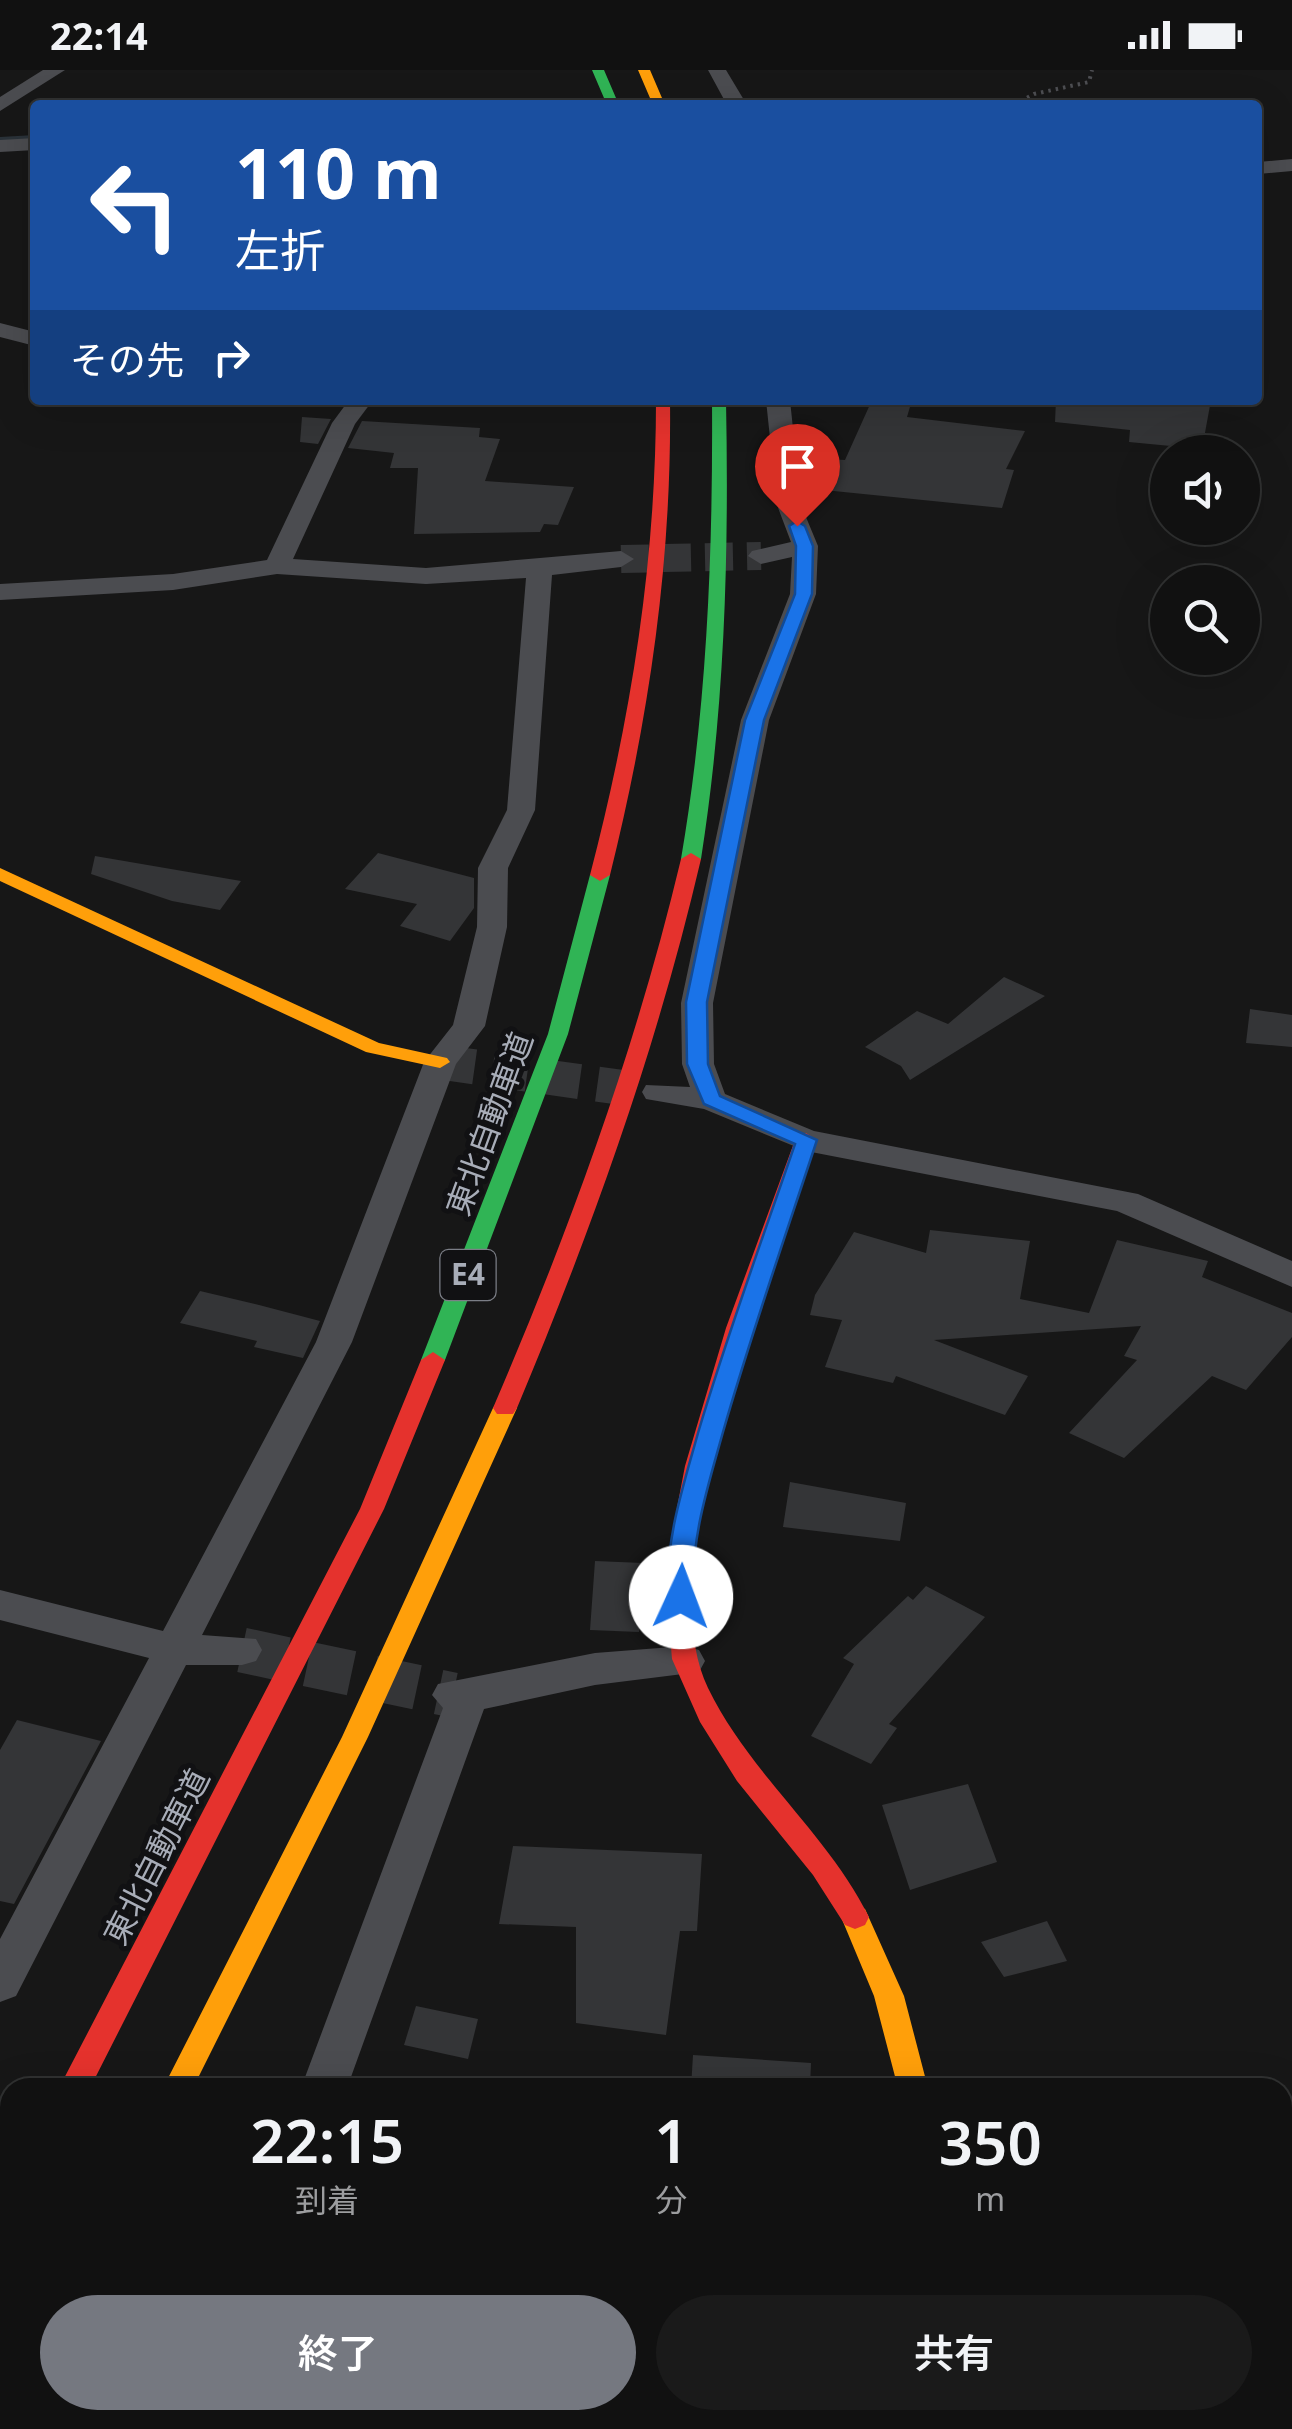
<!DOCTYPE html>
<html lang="ja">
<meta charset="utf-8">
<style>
body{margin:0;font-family:"Noto Sans","Noto Sans JP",sans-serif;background:#1a1a1a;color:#f1f3f6;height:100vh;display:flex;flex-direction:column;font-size:38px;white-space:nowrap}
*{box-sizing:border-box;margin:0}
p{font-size:32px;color:#9c9d9f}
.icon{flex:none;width:55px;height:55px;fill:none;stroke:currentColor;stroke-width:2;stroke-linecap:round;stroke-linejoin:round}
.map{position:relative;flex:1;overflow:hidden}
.drawer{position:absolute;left:0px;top:2008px;width:1292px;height:352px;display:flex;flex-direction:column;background:#111;border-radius:30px 30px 0 0;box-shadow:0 10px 40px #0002,0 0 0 2px #303131}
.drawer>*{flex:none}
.guide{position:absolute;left:30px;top:30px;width:1232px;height:305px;border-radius:10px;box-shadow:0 10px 40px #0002,0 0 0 2px #303131;background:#1a4fa0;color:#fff;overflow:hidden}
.tools{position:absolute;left:1150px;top:365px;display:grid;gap:20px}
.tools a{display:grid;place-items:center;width:110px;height:110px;border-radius:50%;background:#111;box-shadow:0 10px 40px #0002,0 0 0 2px #303131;font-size:50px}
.pin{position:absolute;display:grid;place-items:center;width:85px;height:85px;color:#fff;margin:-102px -42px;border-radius:50% 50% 50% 0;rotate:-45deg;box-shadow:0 0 10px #0007}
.pin .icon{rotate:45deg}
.me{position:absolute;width:110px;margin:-55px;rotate:2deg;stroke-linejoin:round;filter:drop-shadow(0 0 8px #0008)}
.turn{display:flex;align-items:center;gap:35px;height:210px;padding:0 40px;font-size:45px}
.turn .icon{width:130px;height:130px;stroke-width:2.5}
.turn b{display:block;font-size:70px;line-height:85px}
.then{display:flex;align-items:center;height:95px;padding:0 40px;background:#0003;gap:20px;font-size:38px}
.eta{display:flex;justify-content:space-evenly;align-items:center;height:170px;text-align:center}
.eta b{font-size:60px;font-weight:600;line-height:70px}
.primary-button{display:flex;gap:20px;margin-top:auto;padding:20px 40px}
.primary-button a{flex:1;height:115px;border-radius:60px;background:#757880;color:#fff;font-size:40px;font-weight:600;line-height:115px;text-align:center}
.primary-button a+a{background:#1a1a1a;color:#f1f3f6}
.status{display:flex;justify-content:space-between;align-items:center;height:70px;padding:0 50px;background:#111;direction:ltr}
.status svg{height:28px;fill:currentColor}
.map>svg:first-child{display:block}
</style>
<div class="status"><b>22:14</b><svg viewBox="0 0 49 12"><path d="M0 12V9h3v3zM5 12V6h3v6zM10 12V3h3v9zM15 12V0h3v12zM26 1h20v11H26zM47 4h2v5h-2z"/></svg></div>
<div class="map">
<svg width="1292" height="2359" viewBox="0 0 1292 2359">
<rect width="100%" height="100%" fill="#171717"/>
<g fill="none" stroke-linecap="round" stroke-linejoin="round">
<path stroke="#2a3239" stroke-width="6" d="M0 70 35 68"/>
</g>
<path fill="#343537" d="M872 330H912L907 347 1025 361 1006 399 1014 400 1002 438 804 418 812 388 845 390Z
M1056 330H1211L1202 379 1129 372 1130 360 1055 352Z
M302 347 331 349 318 374 300 372Z
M362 351 480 358 479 367 500 369 485 411 574 417 558 455 544 454 540 462 414 464 418 398H390L394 383 348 378Z
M378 783 474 808V838L450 871 400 856 417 834 345 819Z
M95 786 241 811 220 840 172 831 91 804Z
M1004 907 1045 926 910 1010 901 996 865 977 917 941 948 954Z
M1250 939 1292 945V977L1246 973Z
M930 1160 1030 1171 1020 1229 1089 1243 1117 1170 1208 1191 1202 1207 1292 1243V1267L1246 1320 1212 1306 1124 1388 1069 1363 1137 1290 1124 1286 1141 1256 934 1270 1028 1306 1005 1345 896 1306 893 1313 825 1297 842 1250 810 1245 815 1225 854 1162 926 1183Z
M200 1221 259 1235 320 1251 303 1288 254 1277 257 1271 180 1253Z
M790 1412 906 1433 900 1471 783 1457Z
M595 1491 643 1493 639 1562 590 1560Z
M926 1516 985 1547 889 1654 897 1658 871 1694 811 1666 854 1594 843 1588 908 1526 913 1530Z
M17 1650 101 1671 14 1834 0 1831V1680Z
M968 1714 997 1792 910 1820 882 1735Z
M513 1776 702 1784 697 1861H680L666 1965 576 1953V1857L499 1854Z
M1047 1851 1067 1891 1004 1907 981 1872Z
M416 1936 478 1949 468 1989 404 1975Z
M693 1985 811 1993 810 2018H691Z"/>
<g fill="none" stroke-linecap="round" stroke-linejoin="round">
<path stroke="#343537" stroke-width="28" stroke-dasharray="28 14" stroke-linecap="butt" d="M621 489 761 486"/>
<path stroke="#343537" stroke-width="35" stroke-dasharray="35 18" stroke-linecap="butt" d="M440 992 647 1021"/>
<path stroke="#343537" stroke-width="45" stroke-dasharray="45 22" stroke-linecap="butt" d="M242 1580 453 1625"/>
<path stroke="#4d4e52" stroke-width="4" stroke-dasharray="2.5 5" stroke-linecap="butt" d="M1014 35 1034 24 1089 12 1092 0"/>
<path fill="#4b4c50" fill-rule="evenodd" d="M43 0H65L0 41V27Z
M708 0H726L747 35H727Z
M35 68V80L0 82V70Z
M1292 89V101L1258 104V92Z
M0 253 35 262V276L0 267Z
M349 330H373L355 354 293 489 426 498 621 481 634 489 621 497 552 505 535 740 508 798 507 857 485 956 456 994 352 1272 202 1565 256 1569 262 1580 256 1591 242 1595H186L16 1926 0 1932V1869L149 1588 0 1550V1520L163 1561 316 1272 424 992 453 955 477 857 478 798 507 740 526 508 426 514 277 504 173 520 0 530V514L173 504 267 490 332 353Z
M766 330H790L801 435 818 476 816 524 769 650 713 933 714 994 725 1024 814 1061 1138 1124 1292 1191V1217L1117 1141 806 1081 704 1039 646 1029 642 1022 646 1015 690 1017 682 994 681 933 741 650 790 524 792 487 761 494 748 486 752 481 791 472 777 435Z
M685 1576 699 1580 705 1591 699 1602 595 1615 484 1639 347 2018H301L443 1638 432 1625 438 1614 595 1583Z
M176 2350H228L225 2359H173Z
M989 2350H1052L1056 2359H993Z"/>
<path fill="#30b455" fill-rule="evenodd" d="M592 0H604L619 35H607Z
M712 330H726C729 484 725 636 701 789L691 795 681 789C707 637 713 484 712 330Z
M600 799 610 805 568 964 445 1290 441 1296H425L421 1290 548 964 590 805Z"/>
<path fill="#ff9f0a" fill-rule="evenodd" d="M638 0H650L665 35H653Z
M0 798 379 973 447 988 450 992 440 998 366 982 0 811Z
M505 1330 513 1332 517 1338 368 1667 193 2018H163L342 1667 493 1338 497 1332Z
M855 1835 865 1839 904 1926 928 2018H898L874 1926 841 1847 845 1839Z
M10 2331V2350H25L21 2359H0V2335Z
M832 2350H866L863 2359H829Z"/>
<path fill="#e5322d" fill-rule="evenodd" d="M656 330H670C672 492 649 648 610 805L600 811 590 805C631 648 656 492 656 330Z
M691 783 701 789C657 978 592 1159 517 1338L513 1344H497L493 1338C570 1159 636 978 681 789Z
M806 1063 817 1070C771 1199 647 1491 708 1618 750 1704 827 1763 869 1847L865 1855 855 1859 845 1855 813 1805 737 1711 700 1652 672 1589 667 1529 672 1464 685 1396 726 1258 795 1070Z
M433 1282 445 1290 384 1439 90 2018H59L360 1439 421 1290Z
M10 2127V2168L0 2172V2131Z"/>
</g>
<path fill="#1a73e8" stroke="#114b97" stroke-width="2.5" d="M797 451 805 456 813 476 812 524 764 650 707 932 708 994 720 1026 817 1070C785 1167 751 1264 723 1362 708 1416 690 1470 694 1527L681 1536 668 1527C665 1470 683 1417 698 1363 727 1265 762 1170 795 1074L704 1034 687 994 686 932 745 650 795 524 796 476 789 456Z"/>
<g text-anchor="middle" stroke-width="10" stroke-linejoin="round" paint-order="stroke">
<rect fill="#111113" stroke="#7b7e86" stroke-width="2.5" x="440.5" y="1180" width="55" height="50" rx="8"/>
<g font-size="30" font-weight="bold" fill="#a8adb8">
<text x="468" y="1215">E4</text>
</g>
<g font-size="32" fill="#a8adb8" stroke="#111113">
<text transform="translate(490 1054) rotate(-70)" y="11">東北自動車道</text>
<text transform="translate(157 1787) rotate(-63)" y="11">東北自動車道</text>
</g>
</g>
</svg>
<div class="tools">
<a><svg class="icon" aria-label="sound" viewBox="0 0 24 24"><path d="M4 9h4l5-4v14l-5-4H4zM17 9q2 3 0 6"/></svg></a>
<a><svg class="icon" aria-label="search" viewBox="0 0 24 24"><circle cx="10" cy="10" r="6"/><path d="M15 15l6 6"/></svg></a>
</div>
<div class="pin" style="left:797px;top:456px;background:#d93025"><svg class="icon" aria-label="arrive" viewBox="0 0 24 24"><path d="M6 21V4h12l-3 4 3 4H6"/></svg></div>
<svg class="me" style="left:681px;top:1527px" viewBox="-20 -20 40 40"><circle r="19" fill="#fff"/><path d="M0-13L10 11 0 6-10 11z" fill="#1a73e8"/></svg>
<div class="guide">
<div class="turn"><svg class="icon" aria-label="left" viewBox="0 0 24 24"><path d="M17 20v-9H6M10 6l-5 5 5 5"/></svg><div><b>110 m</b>左折</div></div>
<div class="then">その先<svg class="icon" aria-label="right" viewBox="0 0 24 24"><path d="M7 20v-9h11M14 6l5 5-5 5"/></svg></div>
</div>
<section class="drawer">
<div class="eta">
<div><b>22:15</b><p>到着</p></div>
<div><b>1</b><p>分</p></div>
<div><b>350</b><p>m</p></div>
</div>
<div class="primary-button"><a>終了</a><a>共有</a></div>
</section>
</div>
